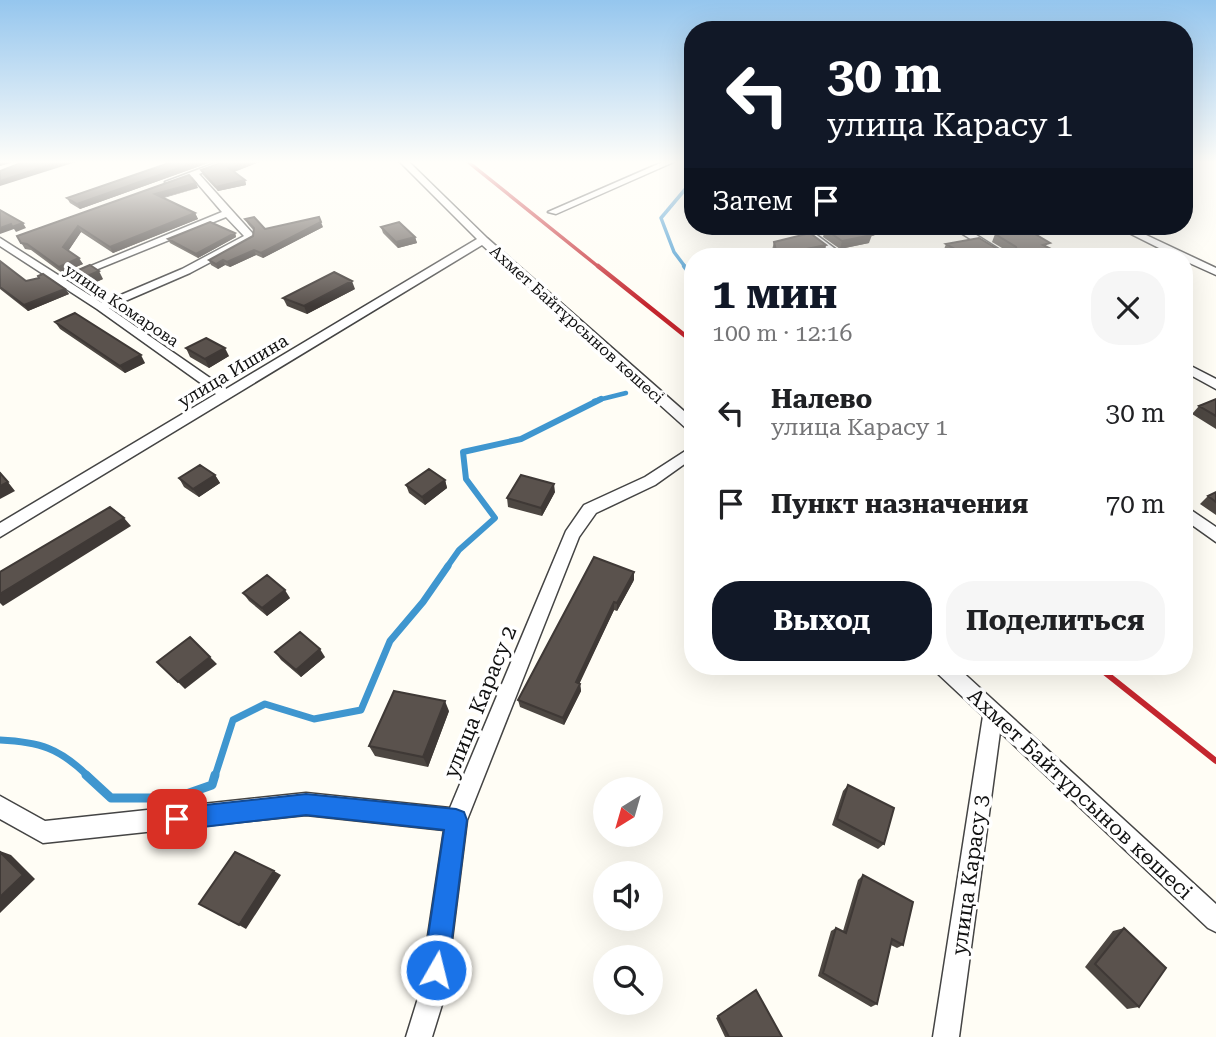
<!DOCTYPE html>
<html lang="ru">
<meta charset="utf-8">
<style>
body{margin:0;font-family:"Roboto Serif",serif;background:#f6f6f6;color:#202124;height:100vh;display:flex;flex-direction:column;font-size:26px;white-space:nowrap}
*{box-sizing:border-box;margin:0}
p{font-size:23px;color:#757577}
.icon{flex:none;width:38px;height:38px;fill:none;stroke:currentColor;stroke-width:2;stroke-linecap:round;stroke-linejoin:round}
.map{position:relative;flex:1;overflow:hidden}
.details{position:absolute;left:684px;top:248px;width:509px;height:427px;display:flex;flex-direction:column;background:#fff;border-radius:28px;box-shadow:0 7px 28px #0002}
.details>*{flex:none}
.top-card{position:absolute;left:684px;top:21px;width:509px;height:214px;border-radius:28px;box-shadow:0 7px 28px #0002;background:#111827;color:#fff;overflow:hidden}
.needle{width:46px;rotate:217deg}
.fabs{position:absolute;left:593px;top:777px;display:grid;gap:14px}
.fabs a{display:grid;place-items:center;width:70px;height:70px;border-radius:50%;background:#fff;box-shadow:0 7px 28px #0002;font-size:35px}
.pin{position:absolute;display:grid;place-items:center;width:60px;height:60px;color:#fff;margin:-30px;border-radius:14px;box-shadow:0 4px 10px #0006}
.me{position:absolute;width:77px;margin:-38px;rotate:8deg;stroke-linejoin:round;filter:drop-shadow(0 0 5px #0008)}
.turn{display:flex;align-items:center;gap:24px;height:147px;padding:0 28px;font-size:32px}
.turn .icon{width:91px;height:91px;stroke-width:2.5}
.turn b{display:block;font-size:49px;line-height:60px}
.then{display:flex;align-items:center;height:66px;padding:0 28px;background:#0003;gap:14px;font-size:26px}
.round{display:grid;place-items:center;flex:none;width:74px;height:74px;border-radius:28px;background:#f6f6f6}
.head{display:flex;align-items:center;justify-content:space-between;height:119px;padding:0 28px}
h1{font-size:42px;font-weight:700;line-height:52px;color:#111827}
.cta{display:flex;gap:14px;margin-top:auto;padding:14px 28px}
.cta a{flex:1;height:80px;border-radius:28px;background:#111827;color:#fff;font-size:28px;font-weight:700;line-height:80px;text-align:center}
.cta a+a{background:#f6f6f6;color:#202124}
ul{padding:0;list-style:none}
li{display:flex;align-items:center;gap:21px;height:91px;padding:0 28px}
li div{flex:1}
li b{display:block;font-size:26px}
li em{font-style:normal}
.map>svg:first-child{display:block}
</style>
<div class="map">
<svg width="1216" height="1037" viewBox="0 0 1216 1037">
<rect width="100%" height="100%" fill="#fffdf5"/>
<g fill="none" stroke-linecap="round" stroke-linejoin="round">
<path stroke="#3f96cf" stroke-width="3.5" d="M686 268 674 252 661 218 693 180"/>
<path stroke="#3f96cf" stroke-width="4.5" d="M684 266 693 278
M594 401 626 393"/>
<path stroke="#3f96cf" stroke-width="6" d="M447 567 459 550 495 518 466 479 463 452 521 439 601 399"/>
<path stroke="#3f96cf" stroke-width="7" d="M0 740C40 742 59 748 88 776
M215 776 233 720 265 704 314 719 361 710 390 641 423 602 448 566"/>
<path stroke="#3f96cf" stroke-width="9" d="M86 775 111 798H175L212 785 215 775"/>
<g stroke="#444" stroke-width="3">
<path id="minor" d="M221 161H232L199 174 254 235V239L190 273 109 308 226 389 477 239 399 161H408L487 238 693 419V432L688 430 482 245 0 537V523L216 394 97 309 0 246V238L102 303 182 269 244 236 226 217 78 277 69 275 222 212 192 177 169 185 165 182Z
M665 161H676L556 214 548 212Z
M822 226H840L814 233 846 257H835L801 232Z
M950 226H962L1011 257H999Z
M1115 226H1127L1216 268V275L1185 261V257H1177Z
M1185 363 1216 379V389L1185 372Z
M693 446V458L655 485 596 513 579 537 467 820 445 995 432 1037H406L419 995 444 830 306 815 43 843 0 819V796L45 821 306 793 450 808 566 531 584 505 645 477Z
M1185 506 1216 527V542L1185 520Z
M935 667H957L1216 904V932L1208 928 1000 732 959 1037H933L983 716 937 673Z"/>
</g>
<use href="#minor" fill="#fff" fill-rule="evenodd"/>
<path stroke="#c4262e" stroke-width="3.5" d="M467 161 600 268"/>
<path stroke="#c4262e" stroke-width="4.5" d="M598 266 693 342"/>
<path stroke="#c4262e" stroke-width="6" d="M1098 667 1216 761"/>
</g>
<path fill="#4d4742" d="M163 161H214L80 209 70 203 67 198 169 163Z
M262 161 234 172 245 180 246 185 218 191 203 175 201 170Z
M198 188 164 198 195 213 198 219 113 253 81 232 68 251 83 264 62 273 31 250 25 249 17 236Z
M245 219 265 229 323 227 263 258 256 255 230 267 225 265 218 269 211 265 209 260 253 236 254 231 248 224Z
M826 226 869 243 840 249 823 237Z
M897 226H934L933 229 911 234Z
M381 227 415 237 417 243 398 248 383 233Z
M235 233 236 237 198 258 170 243 168 239Z
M995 234 1048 247 1067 257H952L943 252 946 244 1007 251 992 242Z
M774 242 825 253 803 257H774L772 250Z
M0 261 26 281 65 289 69 294 28 311 0 289Z
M69 274 103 279 83 288 74 282Z
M355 289 307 314 287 306 283 298Z
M55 322 145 363 125 373 60 329Z
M186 348 229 356 209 368 190 357Z
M1216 399V429L1192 414 1199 406Z
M215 475 220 483 199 497 184 487 179 478Z
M445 480 447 488 425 505 409 493 406 485Z
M555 492 542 516 508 507 507 498Z
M1216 492V515L1200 504 1208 496Z
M634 580 617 611 614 610 579 683 580 684 581 691 564 725 520 707 518 700Z
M243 593 290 598 267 616 249 601Z
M275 652 325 657 301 677 281 660Z
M449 711 428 767 375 756 369 746Z
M848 785 884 844 878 849 832 825 843 791Z
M863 875 903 945 897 948 891 945 877 1004 871 1007 818 976 831 931 836 928 843 931 858 880Z
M1124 928 1139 1007 1127 1009 1085 967 1113 931Z
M756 990 782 1037H725L716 1018Z"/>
<path fill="#3f3936" d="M0 161H17L0 166Z
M62 161H79L0 186V181Z
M199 161H214L80 209 77 204Z
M250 161H262L231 173 229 168Z
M245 180 246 185 218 191 216 187Z
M196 183 198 188 158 199 155 194Z
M195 213 198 219 113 253 110 247Z
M321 222 323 227 263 258 261 253Z
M23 223 26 228 16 232 14 229 0 234V228L11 224Z
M78 226 81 232 67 253 63 247Z
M914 226H934L933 229 911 234Z
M235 233 236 237 198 258 196 254Z
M872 235 869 243 840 249 842 241Z
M415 237 417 243 398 248 396 242Z
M826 245 825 253 803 257H777V255Z
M254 250 256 255 230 267 227 262Z
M79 258 83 264 62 273 59 267Z
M223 260 225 265 218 269 216 264Z
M99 271 103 279 83 288 78 280Z
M352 281 355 289 307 314 304 306Z
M65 289 69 294 28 311 24 305Z
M225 348 229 356 209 368 205 359Z
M141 355 145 363 125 373 120 366Z
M0 472 15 491 0 499Z
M215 475 220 483 199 497 193 489Z
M445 480 447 488 425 505 422 497Z
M554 484 555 492 542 516 541 508Z
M124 518 131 526 3 606 0 603V594Z
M634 572V580L617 611V603Z
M285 590 290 598 267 616 262 608Z
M614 602V610L577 689 576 682Z
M320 649 325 657 301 677 296 670Z
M210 657 217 664 185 689 178 682Z
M580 684 581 691 564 725 563 718Z
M445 701 449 711 428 767 423 757Z
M0 851 11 855 35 879 0 913Z
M274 871 281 875 246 929 239 925Z"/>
<path fill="#5a524d" stroke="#3f3936" stroke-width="2" d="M26 161H62L0 181V171Z
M173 161H199L77 204 67 198 175 161Z
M226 161H250L229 168 245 180 216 187 201 170Z
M189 175 196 183 155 194 195 213 110 247 78 226 63 247 79 258 59 267 27 244 21 243 17 236Z
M0 210 23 223 12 227 11 224 0 228Z
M254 217 265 229 319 217 321 222 261 253 254 250 227 262 223 260 216 264 209 260 253 236 254 228 245 219Z
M210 222 235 233 196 254 168 239Z
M399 222 415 237 396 242 381 227Z
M826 226H856L872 235 842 241 825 229 829 228Z
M1025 228 1050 243 1043 245 1067 257H969L946 244 979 238 1001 251H1017L1016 247 995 234Z
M810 233 826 245 777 255 774 242Z
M0 261 26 281 39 278 38 276 43 274 65 289 24 305 0 287Z
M90 265 99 271 78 280 69 274Z
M334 272 352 281 304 306 283 298Z
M75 313 141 355 120 366 55 322Z
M206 338 225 348 205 359 186 348Z
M1216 399V416L1199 406Z
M200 465 215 475 193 489 179 478Z
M429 469 445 480 422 497 406 485Z
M0 473 8 482 0 486Z
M521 475 554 484 541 508 507 498Z
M1216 492V502L1208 496Z
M110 507 124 518 0 594V572Z
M594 557 634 572 617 603 614 602 576 682 580 684 563 718 518 700Z
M267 575 285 590 262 608 243 593Z
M300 632 320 649 296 670 275 652Z
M190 637 210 657 178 682 157 662Z
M394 691 445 701 423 757 369 746Z
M848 785 894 808 884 844 837 819Z
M0 852 23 875 0 897Z
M235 852 274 871 239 925 199 904Z
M863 875 913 902 903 945 892 939 877 1004 823 973 836 928 846 933Z
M1124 928 1166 968 1139 1007 1095 964Z
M756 990 782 1037H729L718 1016Z"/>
<linearGradient id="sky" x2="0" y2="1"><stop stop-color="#95c6ee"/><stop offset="0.53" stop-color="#fffefa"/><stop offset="1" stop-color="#fffefa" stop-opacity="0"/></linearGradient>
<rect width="1216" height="306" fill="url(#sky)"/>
<path fill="#1a73e8" stroke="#114b97" stroke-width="2" d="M306 794 456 809 464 812 467 820 448 970 445 979 436 983 427 979 423 970 444 830 306 815 177 830 169 827 166 819 169 812 177 808Z"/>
<g text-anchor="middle" stroke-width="7" stroke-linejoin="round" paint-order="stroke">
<g font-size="16" fill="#111" stroke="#fff">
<text transform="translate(122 305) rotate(34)" y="6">улица Комарова</text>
<text transform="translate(577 324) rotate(42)" y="6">Ахмет Байтұрсынов көшесі</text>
</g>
<g font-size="18" fill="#111" stroke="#fff">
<text transform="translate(233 371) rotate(-31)" y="6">улица Ишина</text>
</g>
<g font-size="21" fill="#111" stroke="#fff">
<text transform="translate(480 702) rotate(-68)" y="7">улица Карасу 2</text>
<text transform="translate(1080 794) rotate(43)" y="7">Ахмет Байтұрсынов көшесі</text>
<text transform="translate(970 875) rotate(-82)" y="7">улица Карасу 3</text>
</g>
</g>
</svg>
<div class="fabs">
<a><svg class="needle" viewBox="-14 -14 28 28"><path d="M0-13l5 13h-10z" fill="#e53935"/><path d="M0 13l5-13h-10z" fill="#757577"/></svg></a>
<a><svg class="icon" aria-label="sound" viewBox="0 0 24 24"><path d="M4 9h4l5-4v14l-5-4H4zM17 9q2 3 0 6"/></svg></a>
<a><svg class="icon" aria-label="search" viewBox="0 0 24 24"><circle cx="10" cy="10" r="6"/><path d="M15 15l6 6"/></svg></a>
</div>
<div class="pin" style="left:177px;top:819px;background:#d93025"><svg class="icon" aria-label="arrive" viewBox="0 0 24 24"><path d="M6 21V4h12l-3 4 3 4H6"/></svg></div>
<svg class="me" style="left:436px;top:970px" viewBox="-20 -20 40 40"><circle r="17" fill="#1a73e8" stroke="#fff" stroke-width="3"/><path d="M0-11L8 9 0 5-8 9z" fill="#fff"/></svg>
<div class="top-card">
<div class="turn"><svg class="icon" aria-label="left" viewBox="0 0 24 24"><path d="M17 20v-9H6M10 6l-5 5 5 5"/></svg><div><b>30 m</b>улица Карасу 1</div></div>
<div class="then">Затем<svg class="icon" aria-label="arrive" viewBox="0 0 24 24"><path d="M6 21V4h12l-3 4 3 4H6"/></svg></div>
</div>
<section class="details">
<div class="head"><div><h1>1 мин</h1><p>100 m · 12:16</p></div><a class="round"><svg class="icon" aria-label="close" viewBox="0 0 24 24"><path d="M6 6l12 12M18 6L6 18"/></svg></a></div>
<ul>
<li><svg class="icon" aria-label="left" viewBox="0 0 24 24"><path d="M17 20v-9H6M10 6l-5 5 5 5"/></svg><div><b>Налево</b><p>улица Карасу 1</p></div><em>30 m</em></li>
<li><svg class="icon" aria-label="arrive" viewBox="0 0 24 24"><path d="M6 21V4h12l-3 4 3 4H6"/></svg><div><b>Пункт назначения</b></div><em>70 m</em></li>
</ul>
<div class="cta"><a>Выход</a><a>Поделиться</a></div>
</section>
</div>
